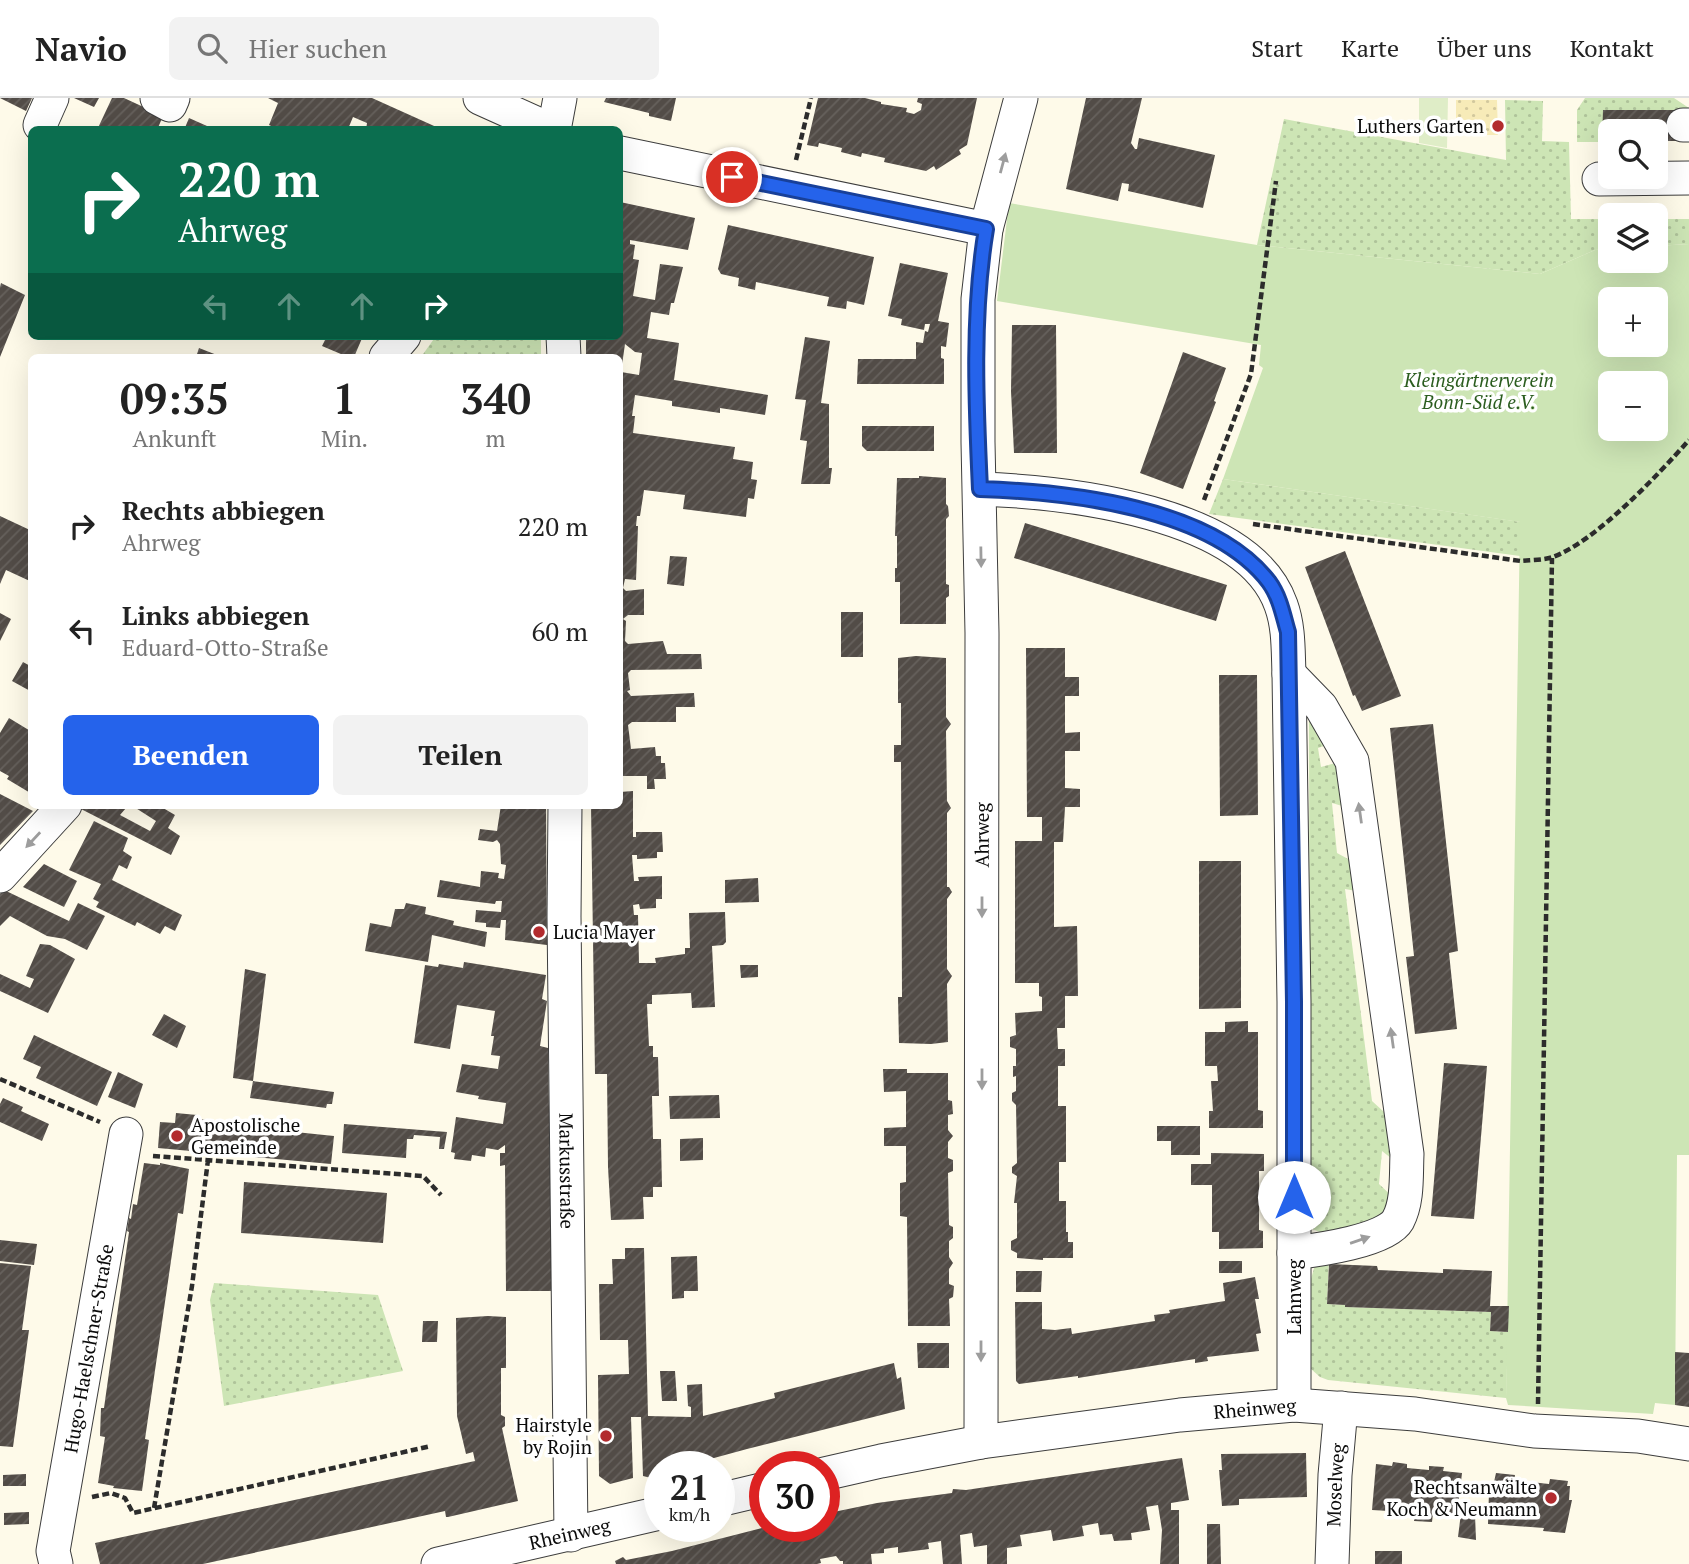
<!DOCTYPE html>
<html lang="de">
<meta charset="utf-8">
<style>
body{margin:0;font-family:"PT Serif",serif;background:#f2f2f2;color:#222;height:100vh;display:flex;flex-direction:column;font-size:26px;white-space:nowrap}
*{box-sizing:border-box;margin:0}
p{font-size:23px;color:#767676}
.icon{flex:none;width:38px;height:38px;fill:none;stroke:currentColor;stroke-width:2;stroke-linecap:round;stroke-linejoin:round}
.map{position:relative;flex:1;overflow:hidden}
.drawer{position:absolute;left:28px;top:256px;width:595px;height:455px;display:flex;flex-direction:column;background:#fff;border-radius:10px;box-shadow:0 7px 28px #0002}
.drawer>*{flex:none}
.guide{position:absolute;left:28px;top:28px;width:595px;height:214px;border-radius:10px;box-shadow:0 7px 28px #0002;background:#0b6e4f;color:#fff;overflow:hidden}
.fabs{position:absolute;left:1598px;top:21px;display:grid;gap:14px}
.fabs a{display:grid;place-items:center;width:70px;height:70px;border-radius:10px;background:#fff;box-shadow:0 7px 28px #0002;font-size:35px}
.speed{position:absolute;left:644px;top:1353px;display:flex;gap:14px;font-size:35px;font-weight:700;text-align:center}
.speed>*{display:grid;place-content:center;width:91px;height:91px;border-radius:50%;background:#fff;box-shadow:0 7px 28px #0002;line-height:1}
.speed small{font-size:18px;font-weight:400}
.speed .limit{border:10px solid #d22;background:#fff;color:#111}
.pin{position:absolute;display:grid;place-items:center;width:60px;height:60px;color:#fff;margin:-30px;border:4px solid #fff;border-radius:50%;box-shadow:0 2px 7px #0007}
.me{position:absolute;width:77px;margin:-38px;rotate:0deg;stroke-linejoin:round;filter:drop-shadow(0 0 5px #0008)}
.turn{display:flex;align-items:center;gap:24px;height:147px;padding:0 35px;font-size:32px}
.turn .icon{width:91px;height:91px;stroke-width:2.5}
.turn b{display:block;font-size:49px;line-height:60px}
.lanes{display:flex;align-items:center;height:66px;padding:0 35px;background:#0003;justify-content:center;gap:35px;direction:ltr}
.lanes .off{opacity:.35}
.eta{display:flex;justify-content:space-evenly;align-items:center;height:119px;text-align:center}
.eta b{font-size:42px;font-weight:800;line-height:49px}
.cta{display:flex;gap:14px;margin-top:auto;padding:14px 35px}
.cta a{flex:1;height:80px;border-radius:10px;background:#2563eb;color:#fff;font-size:28px;font-weight:800;line-height:80px;text-align:center}
.cta a+a{background:#f2f2f2;color:#222}
ul{padding:0;list-style:none}
li{display:flex;align-items:center;gap:21px;height:105px;padding:0 35px}
li div{flex:1}
li b{display:block;font-size:26px}
li em{font-style:normal}
header{display:flex;align-items:center;gap:42px;box-sizing:border-box;height:98px;padding:0 35px;background:#fff;border-bottom:2px solid #e0e0e0}
header strong{font-size:33px}
nav{display:flex;gap:38px;margin-inline-start:auto;font-size:24px}
.search{width:490px;height:63px;background:#f2f2f2;display:flex;align-items:center;gap:18px;box-sizing:border-box;padding:0 24px;border-radius:10px;color:#767676;font-size:26px}
.map>svg:first-child{display:block}
</style>
<header>
<strong>Navio</strong>
<div class="search"><svg class="icon" aria-label="search" viewBox="0 0 24 24"><circle cx="10" cy="10" r="6"/><path d="M15 15l6 6"/></svg>Hier suchen</div>
<nav><a>Start</a><a>Karte</a><a>Über uns</a><a>Kontakt</a></nav>
</header>
<div class="map">
<svg width="1689" height="1466" viewBox="0 0 1689 1466">
<defs>
<pattern id="grass-dots" width="8" height="8" patternUnits="userSpaceOnUse" patternTransform="scale(1.75)"><rect width="8" height="8" fill="#cde5b5"/><path d="M2 2h.1M6 6h.1" fill="none" stroke="#afc39a" stroke-width="1.8" stroke-linecap="round"/></pattern>
<pattern id="sand-dots" width="8" height="8" patternUnits="userSpaceOnUse" patternTransform="scale(1.75)"><rect width="8" height="8" fill="#f7ebb8"/><path d="M2 2h.1M6 6h.1" fill="none" stroke="#d2c89d" stroke-width="1.8" stroke-linecap="round"/></pattern>
<pattern id="building-hatch" width="6" height="6" patternUnits="userSpaceOnUse" patternTransform="scale(1.75)"><rect width="6" height="6" fill="#524c47"/><path d="M-1 1l2-2M0 6l6-6M5 7l2-2" fill="none" stroke="#66615d"/></pattern>
</defs>
<rect width="100%" height="100%" fill="#fefae9"/>
<path fill="url(#grass-dots)" d="M1585 0H1674L1689 10V12H1604L1602 44H1577V12Z
M1505 2 1543 3 1542 43 1569 44 1571 121H1610V151L1595 152 1540 176 1257 147 1284 21 1506 62Z
M1656 121H1689V146L1656 148Z
M436 238H541V259H421Z
M1223 381 1521 424 1520 458 1209 416Z
M1309 610 1336 644 1318 650 1321 669 1343 663 1356 712 1332 705 1337 755 1361 768 1362 794 1345 791 1372 1003 1396 1025 1401 1068 1382 1053 1379 1086 1397 1103 1377 1129 1322 1135 1310 1130Z
M1329 1158 1327 1206 1345 1207V1209L1491 1214 1490 1233 1508 1234 1506 1300 1328 1282 1320 1279 1311 1271V1181L1315 1167Z
M214 1185 378 1197 403 1273 224 1308 210 1202Z"/>
<path fill="url(#sand-dots)" d="M1456 2H1497L1498 37H1456Z"/>
<path fill="#cde5b5" fill-rule="evenodd" d="M1009 105 1257 147 1540 176 1595 152 1610 151V163H1656V148L1689 146V1057H1677L1675 1307 1655 1305 1653 1316 1508 1307 1506 1300 1520 424 1223 381 1263 270 1259 267 1261 247 997 203ZM1610 201H1656V247H1610ZM1610 285H1656V331H1610Z"/>
<path fill="#dfedc7" d="M1419 0H1448L1447 50 1419 45Z"/>
<path fill="url(#building-hatch)" fill-rule="evenodd" d="M0 0H32L26 13Z
M74 0H99L94 9Z
M112 0H124L163 18 157 32H97Z
M268 0H372L443 32H400L392 28 390 32H366L367 25 353 19 348 31 340 28 339 32H280L269 27 278 5Z
M606 0H676L671 23 649 18V15L604 4Z
M818 0H865L881 4V6L907 10 906 14 914 16 921 12 922 6 917 4 918 0H977L967 47 959 52 961 56 936 72 934 68 926 73 884 64 885 60 862 55 861 59 841 54 842 50 819 45 818 49 807 47Z
M1086 0H1142L1131 45 1135 51H1137L1139 40 1215 57 1203 110 1128 93 1129 86 1122 85 1118 103 1066 91Z
M1603 12H1682L1683 43H1656V33H1610V44H1602Z
M189 20 216 32H184Z
M620 104 695 120 688 152 630 142V146L635 147 633 161 639 162 633 198 655 202 660 166 683 169 674 205H671L669 217 651 214 647 240 679 245 674 282 768 297 765 317 720 310V315L672 308V303L635 297 632 318H635L633 335 735 349 733 361 753 364 751 381 757 382 754 401 748 400 746 419 683 411 685 397 644 392 640 418H637L636 428H638L636 482 625 481 623 490 626 493 644 491V517H628L623 521 626 523 625 543 628 546 663 543 667 556H701L702 571 631 572 628 575 630 592 627 593 631 598 694 595 695 609H676V624H632L628 627 631 651 655 649 656 658H661V665H665L666 681H654L655 691H647V678H620V259H586V238H620ZM625 246 635 254 642 255 639 277 621 274Z
M728 127 874 159 864 207 847 203 846 211 827 208 829 199 756 184 755 192 738 188 739 180 721 176 718 171Z
M900 165 948 175 938 223 949 225 946 249 941 248V260L944 261V286H857L858 261H916V244L923 245 925 233 928 234 930 226H925L924 232 901 227 902 221 888 218Z
M1 185 25 197 0 259V189Z
M1012 227H1056L1057 355H1014L1011 293Z
M316 238H363L354 259H348L322 248 325 242Z
M805 239 830 243 821 305 829 306V370H832L830 386H801L807 343 800 342 806 302 795 301Z
M199 250 222 259H196Z
M1183 254 1226 270 1214 303 1216 304 1183 391 1140 375Z
M862 328H934V353H867L862 348Z
M919 378 946 380V406L948 408 949 418 946 421V486L949 487V498L946 500V526H900V484H895V470H897V438H895L897 380H919Z
M0 418 32 433V484L6 472 0 486Z
M1025 425 1227 487 1216 523 1014 460Z
M1345 453 1401 598 1362 613 1355 597 1353 598 1305 469Z
M670 458 687 459 684 488 667 486Z
M841 514H863V559H841Z
M0 515 11 521 0 543Z
M1026 550H1065V579H1079V598H1065V635L1080 634V653H1065V690L1080 691V709H1065L1063 744H1054V829L1077 828 1078 898H1065V930H1057L1058 951H1065V968H1058V1008H1066V1064H1059V1103H1066V1134H1068V1144H1073V1160H1043V1162L1017 1160V1155L1011 1152V1143L1017 1140V1105H1014L1017 1078 1012 1075V1069L1017 1065 1016 1007 1012 1003V995L1016 993V978L1013 979V968H1016V951L1010 949V939L1016 937 1015 915 1042 913V899L1039 898V885H1015V743H1042V719H1027Z
M916 558 946 560V619L951 626 946 633 947 703 951 710 947 715V789H949L952 794 947 801V871L952 878 947 886 948 944 931 946 899 945 898 899H902L901 664H894V647H901V605H898V560Z
M23 564 32 569V594L12 583Z
M1219 577H1257L1258 717 1220 718Z
M9 620 32 634V696L7 681 9 678 0 673V635Z
M1433 626 1458 853 1449 855 1457 931 1415 936 1406 859 1414 858 1390 630Z
M633 693V739H636V734H662L663 754H657V760L637 761V757H632L634 783H639L638 779 662 778V801H656V810L640 811 639 806 633 807 634 817H638L639 865H656L655 860 685 856V850H690L689 815 725 814 726 844 723 847 712 848 715 909 692 910 691 895 652 897V906H647L649 948H653V959H658L659 998H652L653 1041H661L662 1089H653V1099H643L644 1121 611 1122 608 1069 607 976H595L591 707H620V694Z
M0 696 33 713 0 747Z
M84 707H122L126 710 120 717 150 733 156 723 131 707H158L175 717 168 730 180 738 171 757 81 711Z
M501 707H546L547 847 505 842 506 822H501L500 830 486 829V825L475 824 476 812 501 814 502 803H496L495 806 437 799 440 782 480 789 481 773 499 775 498 780 504 781 506 767 501 766 500 746 497 742 493 744 478 742 480 731 497 733Z
M94 723 128 740 123 753 132 759 127 771 119 767 112 782 182 817 175 833 165 828 160 836 137 824 135 828 96 809 99 804 93 801 101 786 69 772Z
M1199 763H1241V910L1199 911Z
M44 766 77 783 64 809 23 789Z
M758 780 759 804 725 805V782Z
M4 792 69 823 78 805 105 818 87 852 65 841 47 838 10 818 0 828V796Z
M406 805 426 809 425 816 454 823 453 827 487 834 485 849 432 837 428 864 365 853 370 825 391 829 395 811H404Z
M40 846 50 847 75 861 48 915 0 893V876L30 890 34 881 26 878Z
M464 864 546 877 542 901 547 903 540 948 548 950 552 1193H506L505 1067 500 1068V1055H505V1047L498 1052 486 1050 485 1059 472 1057 471 1063 454 1061 455 1055 451 1054 456 1019 503 1026 506 1005 478 1001 479 998 456 994 462 966 498 971 500 958 491 957 494 938H491L495 913 457 907 450 951 414 945 425 867 438 869 439 866 463 870Z
M740 867H758V879L741 880Z
M245 871 266 876 253 983 233 980Z
M164 916 186 928 177 950 152 937Z
M1248 923V934H1258V1012L1263 1013V1030H1209V1013H1213L1211 983H1218L1217 968H1205V934H1225V924Z
M34 937 112 974 97 1008 36 980 41 969 23 961Z
M1444 965 1487 968 1474 1121 1431 1118Z
M883 971H907V975H948V1002L952 1003 953 1016 948 1017V1032L953 1038 948 1044V1060L953 1062V1073L948 1075 949 1127 953 1129V1140L949 1143V1159L953 1165 949 1171V1186L954 1188 953 1199 949 1201 950 1228H908L907 1119 900 1118V1085L906 1084V1048H884V1030L906 1029V993L884 994Z
M118 974 143 986 135 1010 108 999Z
M253 983 334 994 332 1006H327L326 1010 250 1000Z
M719 997 720 1020 670 1021 669 998Z
M3 1000 23 1009 21 1013 49 1026 42 1043 0 1024V1006Z
M176 1015 197 1017V1021L277 1027 276 1032 334 1038 331 1066 158 1050 160 1024 175 1025Z
M344 1026 447 1034 444 1051H439L440 1039 414 1037 413 1041H407L406 1060 342 1055Z
M1157 1028H1200V1057H1171V1043H1157Z
M703 1040V1062L680 1063V1041Z
M1211 1055 1264 1056V1073H1259V1132L1263 1133V1150L1219 1151V1134H1212V1087H1191V1066H1211Z
M144 1065 160 1067V1065L189 1071 183 1116 178 1115 166 1197 145 1341 149 1342 142 1393 113 1390 114 1388 98 1385 105 1339 100 1338 101 1310H104L112 1253 129 1134 127 1133 129 1120 131 1121 133 1106 137 1107Z
M244 1084 387 1095 383 1145 241 1135Z
M0 1142 37 1146 34 1167 0 1163Z
M625 1150H644L648 1318 691 1319V1309L688 1308 687 1287 702 1286 703 1318 775 1300 774 1295 894 1265 897 1281 901 1279 905 1311 747 1351 692 1366V1368H660V1378L651 1380 643 1378 641 1319H631L633 1380 610 1386 599 1378 598 1277 629 1276 628 1242H600L599 1186H613L612 1161H625Z
M697 1158 698 1193H684V1200L672 1201 671 1159Z
M1219 1163H1242V1175H1219Z
M0 1165 31 1168 22 1232H29L13 1349 0 1348Z
M1329 1166 1377 1168 1378 1172 1443 1175V1171L1492 1173 1490 1208H1509L1508 1234 1490 1233 1491 1214 1345 1209V1207L1327 1206Z
M1016 1173H1042L1041 1194H1016Z
M1255 1179 1259 1201H1255L1261 1235 1256 1236 1259 1253 1207 1259 1208 1263 1195 1265V1261L1078 1280V1278L1019 1286 1016 1283 1015 1204H1042V1231L1055 1232 1071 1230 1072 1236 1155 1223 1154 1217 1170 1215 1169 1212 1225 1203 1223 1185Z
M488 1218 506 1219V1270H501V1317L505 1319V1328L502 1330 518 1403 448 1419H446L445 1413 203 1466H100L95 1445 475 1363 473 1354 466 1356 457 1318 456 1220Z
M423 1223H438L437 1244H422Z
M917 1245H949V1270H918Z
M1675 1254 1689 1255V1309L1675 1307Z
M660 1273H675L677 1303H662Z
M1306 1355 1307 1399 1239 1401V1407L1222 1408 1219 1372H1222L1221 1356Z
M1182 1360 1189 1402 1171 1405V1412H1179V1466H1160L1162 1432 1158 1407 1146 1409 1150 1432 1131 1435 1132 1442 1114 1443 1112 1436 1100 1437 1098 1425 1082 1428 1084 1438 1053 1443 1051 1432 1020 1437 1022 1448 1007 1450V1466H987V1447L974 1449 972 1435 960 1437 962 1466H943L941 1443 928 1445 929 1451 898 1455V1449L884 1451V1455L871 1456 872 1466H843V1463H840L836 1458 820 1461 821 1465 817 1466H616L615 1463 623 1459 626 1462 672 1453 770 1428H824V1416L877 1405 952 1395 953 1391 966 1392Z
M1393 1364 1407 1366V1370L1429 1372V1368L1444 1369 1443 1373 1462 1375 1457 1417 1433 1415 1432 1424 1414 1423 1415 1413 1389 1410V1413L1372 1412 1376 1366 1392 1368Z
M1496 1375 1515 1377 1514 1382 1549 1386 1550 1381 1568 1383 1567 1388H1570L1569 1402H1572L1565 1435 1543 1433 1544 1430 1488 1426 1489 1393H1492Z
M26 1376V1388H3V1377Z
M29 1414V1426L4 1427V1415Z
M1461 1415 1475 1417 1476 1442 1458 1439Z
M1207 1426H1220L1221 1466H1207Z
M1375 1453H1402V1466H1375Z"/>
<g fill="none" stroke-linecap="round" stroke-linejoin="round">
<g stroke="#3d3d3d" stroke-width="35">
<g id="minor">
<path d="M157 0 170 7 173 0"/>
<path d="M480 0 551 32"/>
<path d="M40 27 52 0"/>
<path d="M1683 27H1689"/>
<path d="M554 32 560 0"/>
<path d="M620 55 986 131"/>
<path d="M1599 81 1689 80"/>
<path d="M563 238 564 259"/>
<path d="M386 259 404 238"/>
<path d="M980 391C1065 394 1248 413 1281 507 1289 529 1288 552 1289 576L1294 904V1307"/>
<path d="M1289 576 1321 609 1352 663 1407 1056C1406 1078 1408 1103 1398 1122 1386 1143 1317 1152 1294 1155"/>
<path id="s1" d="M565 707 564 818 571 1437"/>
<path d="M0 778 65 707"/>
<path id="s2" d="M981 1344 982 535 978 344V201L986 131 1021 0"/>
<path id="s3" d="M824 1376 881 1363 981 1344 1180 1317 1294 1307 1415 1316 1534 1333 1638 1338 1689 1346"/>
<path d="M719 1402 765 1391"/>
<path id="s4" d="M56 1466 53 1453 61 1407 126 1036"/>
<path id="s5" d="M438 1466 660 1415"/>
<path id="s6" d="M1332 1466 1335 1377 1341 1310"/>
</g>
</g>
<path stroke="#2c2c2c" stroke-width="4.5" stroke-dasharray="7 3.5" stroke-linecap="butt" d="M796 62 811 0
M1204 402 1251 276 1276 83
M1253 426 1521 463C1531 462 1544 462 1553 459 1596 443 1658 377 1689 342
M0 981 100 1024
M153 1058 423 1078 441 1097
M1538 1306 1552 460
M92 1399 111 1395 125 1400 133 1415 431 1348
M154 1410 192 1188 208 1062"/>
<use href="#minor" stroke="#fff" stroke-width="33"/>
</g>
<defs><path id="oneway-solid" d="M-6-.8H1V-3.2L6.5 0L1 3.2V.8H-6Z" transform="scale(1.75)"/></defs>
<g fill="#9d9d9d">
<use href="#oneway-solid" transform="translate(1003 65) rotate(-75)"/>
<use href="#oneway-solid" transform="translate(981 459) rotate(89)"/>
<use href="#oneway-solid" transform="translate(1360 715) rotate(-98)"/>
<use href="#oneway-solid" transform="translate(33 742) rotate(133)"/>
<use href="#oneway-solid" transform="translate(982 809) rotate(90)"/>
<use href="#oneway-solid" transform="translate(1392 940) rotate(-98)"/>
<use href="#oneway-solid" transform="translate(982 981) rotate(90)"/>
<use href="#oneway-solid" transform="translate(1360 1142) rotate(-19)"/>
<use href="#oneway-solid" transform="translate(981 1253) rotate(90)"/>
</g>
<g fill="none" stroke-linecap="round" stroke-linejoin="round">
<g stroke="#184099" stroke-width="18">
<path id="route" d="M732 79 986 131C972 215 976 306 980 391 1068 394 1212 409 1269 484 1280 499 1283 517 1288 534L1294 904V1099"/>
</g>
<use href="#route" stroke="#2563eb" stroke-width="12"/>
</g>
<g fill="#b22b2e" stroke="#fff" stroke-width="2.5">
<circle cx="1498" cy="28" r="7"/>
<circle cx="539" cy="834" r="7"/>
<circle cx="177" cy="1038" r="7"/>
<circle cx="606" cy="1338" r="7"/>
<circle cx="1551" cy="1400" r="7"/>
</g>
<g text-anchor="middle" stroke-width="7" stroke-linejoin="round" paint-order="stroke">
<g font-size="19" fill="#0a0a0a" stroke="#fff" text-anchor="end">
<text x="1484" y="35">Luthers Garten</text>
<text x="553" y="841" text-anchor="start">Lucia Mayer</text>
<text x="191" y="1034" text-anchor="start">Apostolische<tspan x="191" dy="22">Gemeinde</tspan></text>
<text x="592" y="1334">Hairstyle<tspan x="592" dy="22">by Rojin</tspan></text>
<text x="1537" y="1396">Rechtsanwälte<tspan x="1537" dy="22">Koch &amp; Neumann</tspan></text>
</g>
<g font-size="19" font-style="italic" fill="#2b5d1f" stroke="#fff">
<text x="1479" y="289">Kleingärtnerverein<tspan x="1479" dy="22">Bonn-Süd e.V.</tspan></text>
</g>
<g font-size="19" fill="#0a0a0a" stroke="#fff">
<text dy="7" stroke="none"><textPath href="#s2" startOffset="607">Ahrweg</textPath></text>
<text dy="7" stroke="none"><textPath href="#s1" startOffset="366">Markusstraße</textPath></text>
<text transform="translate(1294 1199) rotate(-90)" y="7">Lahnweg</text>
<text dy="7" stroke="none"><textPath href="#s4" startOffset="219">Hugo-Haelschner-Straße</textPath></text>
<text dy="7" stroke="none"><textPath href="#s3" startOffset="436">Rheinweg</textPath></text>
<text dy="7" stroke="none"><textPath href="#s6" startOffset="79">Moselweg</textPath></text>
<text dy="7" stroke="none"><textPath href="#s5" startOffset="135">Rheinweg</textPath></text>
</g>
</g>
</svg>
<div class="fabs">
<a><svg class="icon" aria-label="search" viewBox="0 0 24 24"><circle cx="10" cy="10" r="6"/><path d="M15 15l6 6"/></svg></a>
<a><svg class="icon" aria-label="layers" viewBox="0 0 24 24"><path d="M12 4l9 5-9 5-9-5zM3 14l9 5 9-5"/></svg></a>
<a>+</a>
<a>−</a>
</div>
<div class="speed"><div>21<small>km/h</small></div><div class="limit">30</div></div>
<div class="pin" style="left:732px;top:79px;background:#d93025"><svg class="icon" aria-label="arrive" viewBox="0 0 24 24"><path d="M6 21V4h12l-3 4 3 4H6"/></svg></div>
<svg class="me" style="left:1294px;top:1099px" viewBox="-20 -20 40 40"><circle r="19" fill="#fff"/><path d="M0-13L10 11 0 6-10 11z" fill="#2563eb"/></svg>
<div class="guide">
<div class="turn"><svg class="icon" aria-label="right" viewBox="0 0 24 24"><path d="M7 20v-9h11M14 6l5 5-5 5"/></svg><div><b>220 m</b>Ahrweg</div></div>
<div class="lanes"><svg class="icon off" aria-label="left" viewBox="0 0 24 24"><path d="M17 20v-9H6M10 6l-5 5 5 5"/></svg><svg class="icon off" aria-label="ahead" viewBox="0 0 24 24"><path d="M12 20V5M6 11l6-6 6 6"/></svg><svg class="icon off" aria-label="ahead" viewBox="0 0 24 24"><path d="M12 20V5M6 11l6-6 6 6"/></svg><svg class="icon" aria-label="right" viewBox="0 0 24 24"><path d="M7 20v-9h11M14 6l5 5-5 5"/></svg></div>
</div>
<section class="drawer">
<div class="eta">
<div><b>09:35</b><p>Ankunft</p></div>
<div><b>1</b><p>Min.</p></div>
<div><b>340</b><p>m</p></div>
</div>
<ul>
<li><svg class="icon" aria-label="right" viewBox="0 0 24 24"><path d="M7 20v-9h11M14 6l5 5-5 5"/></svg><div><b>Rechts abbiegen</b><p>Ahrweg</p></div><em>220 m</em></li>
<li><svg class="icon" aria-label="left" viewBox="0 0 24 24"><path d="M17 20v-9H6M10 6l-5 5 5 5"/></svg><div><b>Links abbiegen</b><p>Eduard-Otto-Straße</p></div><em>60 m</em></li>
</ul>
<div class="cta"><a>Beenden</a><a>Teilen</a></div>
</section>
</div>
